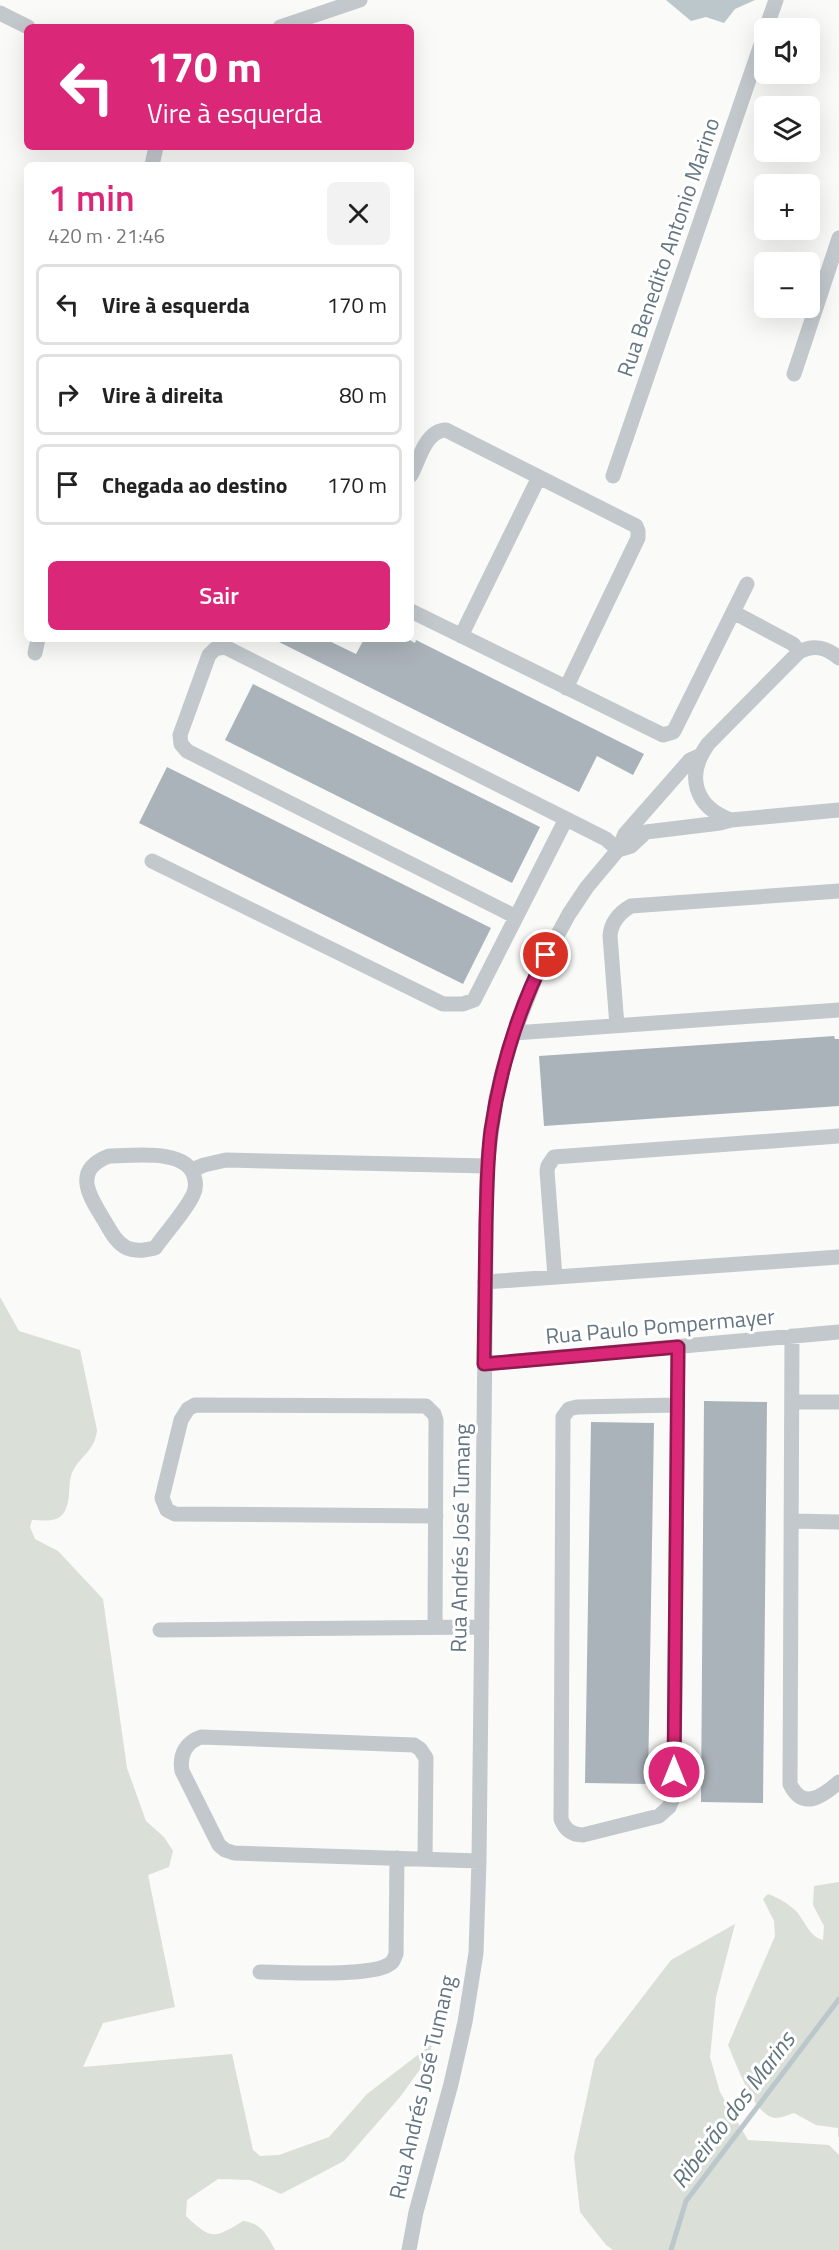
<!DOCTYPE html>
<html lang="pt">
<meta charset="utf-8">
<style>
body{margin:0;font-family:"Titillium Web",sans-serif;background:#f2f2f2;color:#222;height:100vh;display:flex;flex-direction:column;font-size:22px;white-space:nowrap}
*{box-sizing:border-box;margin:0}
p{font-size:20px;color:#767676}
.icon{flex:none;width:33px;height:33px;fill:none;stroke:currentColor;stroke-width:2;stroke-linecap:round;stroke-linejoin:round}
.map{position:relative;flex:1;overflow:hidden}
.side{position:absolute;left:24px;top:162px;width:390px;height:480px;display:flex;flex-direction:column;background:#fff;border-radius:9px;box-shadow:0 6px 24px #0002}
.side>*{flex:none}
.banner{position:absolute;left:24px;top:24px;width:390px;height:126px;border-radius:9px;box-shadow:0 6px 24px #0002;background:#db2777;color:#fff;overflow:hidden}
.buttons{position:absolute;left:754px;top:18px;display:grid;gap:12px}
.buttons a{display:grid;place-items:center;width:66px;height:66px;border-radius:9px;background:#fff;box-shadow:0 6px 24px #0002;font-size:30px}
.pin{position:absolute;display:grid;place-items:center;width:51px;height:51px;color:#fff;margin:-26px;border:3px solid #fff;border-radius:50%;box-shadow:0 2px 6px #0007}
.me{position:absolute;width:66px;margin:-33px;rotate:0deg;stroke-linejoin:round;filter:drop-shadow(0 0 4px #0008)}
.turn{display:flex;align-items:center;gap:21px;height:126px;padding:0 24px;font-size:27px}
.turn .icon{width:78px;height:78px;stroke-width:2.5}
.turn b{display:block;font-size:42px;line-height:51px}
.round{display:grid;place-items:center;flex:none;width:63px;height:63px;border-radius:9px;background:#f2f2f2}
.overview{display:flex;align-items:center;justify-content:space-between;height:102px;padding:0 24px}
h1{font-size:36px;font-weight:600;line-height:45px;color:#db2777}
.action{display:flex;gap:12px;margin-top:auto;padding:12px 24px}
.action a{flex:1;height:69px;border-radius:9px;background:#db2777;color:#fff;font-size:24px;font-weight:600;line-height:69px;text-align:center}
ul{padding:0;list-style:none}
li{display:flex;align-items:center;gap:18px;height:81px;margin:0 12px 9px;padding:0 12px;border:3px solid #e0e0e0;border-radius:9px}
li div{flex:1}
li b{display:block;font-size:22px}
li em{font-style:normal}
.map>svg:first-child{display:block}
</style>
<div class="map">
<svg width="839" height="2250" viewBox="0 0 839 2250">
<rect width="100%" height="100%" fill="#fafaf8"/>
<path fill="#dadfd7" d="M0 1297 19 1331 80 1350 97 1430C95 1452 79 1456 72 1473 67 1486 72 1502 63 1514 56 1523 43 1520 32 1520L30 1527 35 1539 58 1551 103 1599 127 1768 146 1821 164 1837 173 1851 169 1867 148 1875 175 2007 103 2023 83 2067 232 2054 253 2150 260 2156 279 2155 329 2137 367 2094 432 2044 429 2057 400 2097 344 2161 281 2194 250 2180 218 2179 187 2200 186 2216C211 2240 214 2239 243 2221 261 2223 267 2235 275 2250H0Z
M839 1882V2136L838 2138V2128L816 2125 794 2113C788 2115 781 2118 775 2118 754 2116 736 2063 728 2045L775 1936 774 1921 763 1899 768 1894C779 1898 789 1904 797 1912 805 1922 810 1937 823 1940L824 1926 813 1905 814 1886Z
M735 1924 716 1997 710 2057 720 2092 748 2140 829 2145 839 2155V2250H613L606 2245 580 2212 574 2157 595 2059 671 1960Z"/>
<path fill="#bbc7cb" d="M666 0H755L735 9 724 23 706 17 691 21Z"/>
<g fill="none" stroke-linecap="round" stroke-linejoin="round">
<path stroke="#bbc7cb" stroke-width="5" d="M671 2250 686 2201 839 1999"/>
</g>
<path fill="#aab3b9" d="M273 639H325L356 654 364 639H408L415 643 416 640 644 754 633 775 597 756 579 792Z
M253 684 540 827 512 883 225 740Z
M167 767 491 928 463 984 139 823Z
M834 1036 835 1039H839V1106L544 1126 539 1056Z
M704 1401 767 1402 763 1803 701 1802Z
M591 1422 654 1423 648 1784 585 1783Z"/>
<g fill="none" stroke-linecap="round" stroke-linejoin="round">
<path stroke="#c3c8cc" stroke-width="15" d="M0 13 28 27
M280 27 360 0
M766 28 776 0
M152 165 156 147
M794 374 839 238
M411 475C419 460 426 430 446 430L636 526 638 531V538L566 688
M613 476 765 33
M411 611 663 735 673 732 675 729 747 584
M733 612 793 644 799 652
M461 636 539 477
M35 653 38 639
M839 658C826 647 814 644 799 652L708 744C685 776 695 807 731 820L839 810
M618 850 631 846 646 832 720 823 731 820
M152 861 443 1004H463L474 1000 566 819
M516 917 187 751 181 744 180 735 209 655 215 649 225 647 606 839 618 850
M617 1026 610 936C611 922 619 913 631 906L839 891
M514 1033 839 1010
M109 1156C133 1156 186 1148 194 1176 196 1182 196 1189 193 1195 185 1212 166 1232 155 1248 145 1250 137 1252 127 1248 116 1243 110 1230 104 1220 89 1196 72 1170 109 1156Z
M192 1170 204 1165 226 1160 487 1166
M555 1277 547 1171 548 1166 554 1157 839 1136
M485 1282 839 1257
M792 1336 790 1784C803 1811 823 1796 839 1782
M484 1364 839 1332
M792 1402H839
M677 1405 577 1407 569 1409 563 1417 561 1819C565 1830 572 1835 583 1835L659 1816 669 1807 674 1795 678 1347
M791 1521 839 1522
M435 1627 436 1420 434 1414 426 1406 195 1405 188 1409 181 1420 162 1498 167 1510 175 1514 436 1516
M160 1630 482 1627
M425 1859 426 1758 420 1749 414 1745 201 1737C186 1742 179 1755 182 1771L219 1845 225 1850 234 1853 479 1861
M260 1972C286 1972 368 1977 388 1965 393 1963 394 1959 396 1954L397 1858
M409 2250 416 2212 451 2084 465 2022 476 1953 479 1861 487 1166 496 1098 504 1065 514 1033 539 969 569 914 587 887 618 850 625 834 690 760 701 755"/>
</g>
<g fill="none" stroke-linecap="round" stroke-linejoin="round">
<g stroke="#8e194d" stroke-width="15">
<path id="route" d="M546 955C518 1010 500 1069 491 1130 487 1160 487 1191 486 1222 485 1269 485 1317 484 1364L678 1347 674 1772"/>
</g>
<use href="#route" stroke="#db2777" stroke-width="10"/>
</g>
<g text-anchor="middle" stroke-width="6" stroke-linejoin="round" paint-order="stroke">
<g font-size="22" fill="#657683" stroke="#fff">
<text transform="translate(668 247) rotate(-71)" y="8">Rua Benedito Antonio Marino</text>
<text transform="translate(660 1326) rotate(-5)" y="8">Rua Paulo Pompermayer</text>
<text transform="translate(460 1538) rotate(-89)" y="8">Rua Andrés José Tumang</text>
<text transform="translate(422 2087) rotate(-77)" y="8">Rua Andrés José Tumang</text>
</g>
<g font-size="24" font-style="italic" fill="#60757c" stroke="#fff">
<text transform="translate(733 2110) rotate(-53)" y="8">Ribeirão dos Marins</text>
</g>
</g>
</svg>
<div class="buttons">
<a><svg class="icon" aria-label="sound" viewBox="0 0 24 24"><path d="M4 9h4l5-4v14l-5-4H4zM17 9q2 3 0 6"/></svg></a>
<a><svg class="icon" aria-label="layers" viewBox="0 0 24 24"><path d="M12 4l9 5-9 5-9-5zM3 14l9 5 9-5"/></svg></a>
<a>+</a>
<a>−</a>
</div>
<div class="pin" style="left:546px;top:955px;background:#d93025"><svg class="icon" aria-label="arrive" viewBox="0 0 24 24"><path d="M6 21V4h12l-3 4 3 4H6"/></svg></div>
<svg class="me" style="left:674px;top:1772px" viewBox="-20 -20 40 40"><circle r="17" fill="#db2777" stroke="#fff" stroke-width="3"/><path d="M0-11L8 9 0 5-8 9z" fill="#fff"/></svg>
<div class="banner">
<div class="turn"><svg class="icon" aria-label="left" viewBox="0 0 24 24"><path d="M17 20v-9H6M10 6l-5 5 5 5"/></svg><div><b>170 m</b>Vire à esquerda</div></div>
</div>
<section class="side">
<div class="overview"><div><h1>1 min</h1><p>420 m · 21:46</p></div><a class="round"><svg class="icon" aria-label="close" viewBox="0 0 24 24"><path d="M6 6l12 12M18 6L6 18"/></svg></a></div>
<ul>
<li><svg class="icon" aria-label="left" viewBox="0 0 24 24"><path d="M17 20v-9H6M10 6l-5 5 5 5"/></svg><div><b>Vire à esquerda</b></div><em>170 m</em></li>
<li><svg class="icon" aria-label="right" viewBox="0 0 24 24"><path d="M7 20v-9h11M14 6l5 5-5 5"/></svg><div><b>Vire à direita</b></div><em>80 m</em></li>
<li><svg class="icon" aria-label="arrive" viewBox="0 0 24 24"><path d="M6 21V4h12l-3 4 3 4H6"/></svg><div><b>Chegada ao destino</b></div><em>170 m</em></li>
</ul>
<div class="action"><a>Sair</a></div>
</section>
</div>
